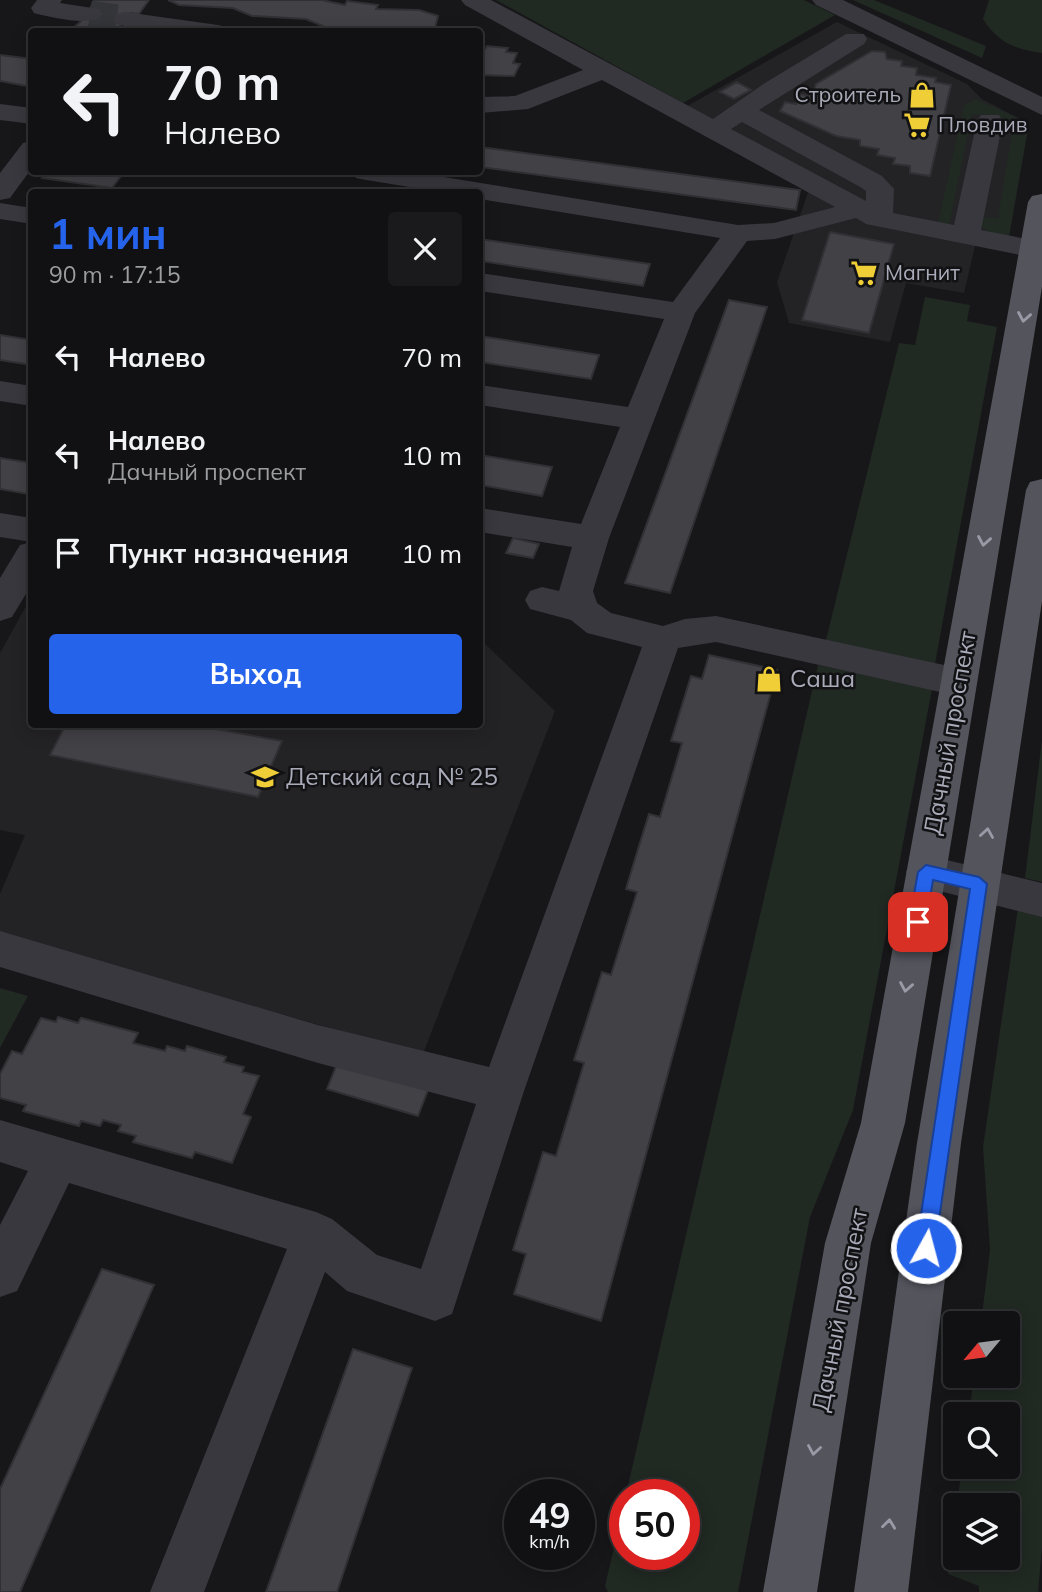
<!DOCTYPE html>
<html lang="ru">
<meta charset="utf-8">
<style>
body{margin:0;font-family:Mulish,sans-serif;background:#1a1a1c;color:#f1f3f6;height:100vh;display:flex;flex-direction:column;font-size:26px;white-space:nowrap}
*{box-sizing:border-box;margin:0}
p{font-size:23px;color:#9c9da0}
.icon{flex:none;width:38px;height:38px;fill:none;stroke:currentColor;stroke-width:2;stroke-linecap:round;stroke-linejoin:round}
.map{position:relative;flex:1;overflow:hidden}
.details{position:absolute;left:28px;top:189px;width:455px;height:539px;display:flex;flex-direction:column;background:#111113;border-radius:7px;box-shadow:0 4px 18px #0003,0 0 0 2px #303133}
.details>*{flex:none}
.banner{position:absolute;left:28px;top:28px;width:455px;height:147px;border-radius:7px;box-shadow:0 4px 18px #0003,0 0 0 2px #303133;background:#111113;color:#f1f3f6;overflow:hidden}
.needle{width:46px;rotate:241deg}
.buttons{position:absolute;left:943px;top:1311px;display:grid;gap:14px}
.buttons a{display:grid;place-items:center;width:77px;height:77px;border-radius:7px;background:#111113;box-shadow:0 4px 18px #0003,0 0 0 2px #303133;font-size:35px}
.speed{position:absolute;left:504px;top:1479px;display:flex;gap:14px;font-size:35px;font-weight:700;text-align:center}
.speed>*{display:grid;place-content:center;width:91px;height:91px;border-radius:50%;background:#111113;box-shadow:0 4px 18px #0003,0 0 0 2px #303133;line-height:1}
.speed small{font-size:18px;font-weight:400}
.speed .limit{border:10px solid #d22;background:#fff;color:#111}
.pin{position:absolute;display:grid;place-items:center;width:60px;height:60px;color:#fff;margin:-30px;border-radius:14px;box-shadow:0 4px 10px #0006}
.me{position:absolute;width:77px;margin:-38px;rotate:7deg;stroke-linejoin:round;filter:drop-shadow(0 0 5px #0008)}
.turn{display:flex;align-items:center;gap:24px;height:147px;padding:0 21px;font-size:32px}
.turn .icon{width:91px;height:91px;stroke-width:2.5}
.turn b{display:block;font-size:49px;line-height:60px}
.round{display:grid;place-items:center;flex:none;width:74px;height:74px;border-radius:7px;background:#1a1a1c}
.head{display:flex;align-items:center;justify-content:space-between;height:119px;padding:0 21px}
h1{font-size:42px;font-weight:700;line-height:52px;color:#2563eb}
.primary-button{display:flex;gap:14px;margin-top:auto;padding:14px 21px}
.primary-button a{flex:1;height:80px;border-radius:7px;background:#2563eb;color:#fff;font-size:28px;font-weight:700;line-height:80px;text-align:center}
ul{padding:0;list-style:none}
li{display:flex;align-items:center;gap:21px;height:98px;padding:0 21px}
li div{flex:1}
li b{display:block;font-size:26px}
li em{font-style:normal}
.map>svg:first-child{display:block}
</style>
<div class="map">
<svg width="1042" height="1592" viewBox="0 0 1042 1592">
<rect width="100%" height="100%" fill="#171719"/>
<path fill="#232326" d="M837 22 967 84 982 99 1020 119 1028 129 1020 170 992 236 975 246 964 293 906 283 890 342 789 323 777 282 812 181 682 109Z
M31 597 32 724H480V639L555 711 423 1054 0 935V894L25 835 0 830V653Z"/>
<path fill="#212923" d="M496 0H804L835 15 683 103Z
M853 0H874L986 46 982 58Z
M989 0H1042V53C1015 49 998 43 983 19Z
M976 99 1020 119 1028 129 1009 237 992 236 978 223 985 217 998 218 1014 120 972 114 949 225 938 222 964 105Z
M925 297 970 305 967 321 997 327 934 669 824 648 899 343 915 345Z
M818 665 932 689 853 1110 810 1217 738 1592H608L605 1586 625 1501V1554H684V1494H626Z
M1042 740V882L1025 878Z
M1018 908 1042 915V1547L1038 1592H979V1586L948 1574 955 1517 956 1558H1008V1505H957L962 1467 1008 1466V1414H969L974 1376H1008V1323H981L990 1250 983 1147Z
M0 988 28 996 0 1048Z"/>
<path fill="#414146" stroke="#313135" stroke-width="2" d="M94 0H149L139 14 130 13 118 29H121L120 32H69L92 11H89Z
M168 0H322L345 5 347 1 378 5 376 9 419 10 438 16 434 32 358 31 325 27 306 19 252 16 233 8 179 5Z
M487 46 508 48 506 52 517 53 513 63 520 64 514 76 480 75V49H485Z
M872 51 885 52 887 59 902 61 901 66 917 68 916 75 936 78 935 82 951 85 930 176 910 173V166L893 164 895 158 877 155 879 149 860 146V140L836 136 780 111 785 102 796 104 800 94 812 96 816 84Z
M0 55 32 59V87L0 81Z
M737 82 751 90 734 99 720 92Z
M480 147 800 190 796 210 480 167Z
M47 172H124L112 188 42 178Z
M830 232 894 244 869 333 802 320Z
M480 239 650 264 643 286 480 261Z
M729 300 767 307 670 593 625 583Z
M0 335 32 340V365L0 360Z
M480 336 599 355 591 379 564 375 480 362Z
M480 455 552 467 542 496 480 485Z
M0 458 32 463V488L28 494 0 489Z
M513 538 539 544 533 558 506 553Z
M709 655 777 670 601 1321 514 1294 526 1254 513 1250 543 1152 556 1156 584 1063 574 1060 602 972 611 975 637 892 626 889 638 849 649 814 660 817 682 743 671 741 691 676 702 679Z
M66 724H212L210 728 282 741 258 797 50 755Z
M58 1017 78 1023 81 1018 138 1033 133 1043 165 1051 167 1046 185 1051 187 1046 226 1057 224 1062 244 1067 242 1072 259 1076 243 1114 251 1117 232 1163 195 1152 192 1158 133 1142 136 1136 118 1131 121 1125 103 1120 100 1126 81 1121 79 1126 23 1111 26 1105 0 1098V1074L12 1051 22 1054 41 1018 56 1022Z
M339 1059 430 1085 418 1116 327 1089Z
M102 1269 154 1285 20 1592H0V1489Z
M353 1349 412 1368 337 1592H266Z"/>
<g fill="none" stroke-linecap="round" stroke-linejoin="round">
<path stroke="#343539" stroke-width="27" stroke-dasharray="27 14" stroke-linecap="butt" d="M90 14 125 19"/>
<path fill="#38383e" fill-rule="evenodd" d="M37 0H62L60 3 99 9 102 14 99 19C80 24 53 18 34 13L31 8Z
M461 0H491L713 119 765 83 846 34H864L867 39 864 44 759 110 882 176 894 189 893 213 954 225 977 121 981 115H999L1003 121 981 230 1042 242V256L1035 258 866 224 856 218 775 239 747 241 695 313 609 538 593 591 597 603 611 613 663 626 685 619 716 616 958 668 971 672 976 682 971 692 958 696 716 642 678 648 524 1091 452 1314 435 1321 347 1291 325 1272 204 1592H150L287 1249 69 1183 17 1291 0 1297V1225L28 1171 0 1162V1120L316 1212 332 1219 377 1255 421 1269 476 1104 318 1063 0 967V931L318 1025 489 1067 642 647 587 633 571 620 530 609 525 600 530 591 542 587 559 591 572 547 480 532V508L581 524 620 427 480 405V385L628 407 664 319 480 291V273L673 302 720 238 480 199V192H441L366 180 356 178 352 172H413L738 225 774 223 835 207 602 80 528 109 480 113V97L515 96 583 70 465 5ZM742 122 862 188 866 191V201L731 129Z
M812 0H843L1042 97V115L816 5Z
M125 12 218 25 227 27 230 32H150L116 24 113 19 116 14Z
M0 104 32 108V124L0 120Z
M32 141V168L10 198 0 200V173L23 143Z
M0 203 32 208V224L0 219Z
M0 381 32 386V406L0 401Z
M0 513 32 518V542L0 537Z
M32 542V584L12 617 0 621V578L20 545Z
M926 855 1042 883V917L912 884 906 872 912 860Z"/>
<path fill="#54545d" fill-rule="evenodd" d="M1042 194V287L905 1123 871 1243 817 1592H763L825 1243 861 1123 1028 202 1032 196Z
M1042 479V601L961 1143 908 1592H854L917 1143 1026 490 1030 482Z"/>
</g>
<defs><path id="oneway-chevron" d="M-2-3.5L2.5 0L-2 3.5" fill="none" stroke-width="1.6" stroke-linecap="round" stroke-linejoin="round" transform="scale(1.75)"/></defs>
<g stroke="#989aa6">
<use href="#oneway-chevron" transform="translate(1024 317) rotate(100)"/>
<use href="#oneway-chevron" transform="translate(984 541) rotate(100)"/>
<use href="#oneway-chevron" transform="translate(987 833) rotate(-81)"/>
<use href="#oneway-chevron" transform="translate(906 987) rotate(100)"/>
<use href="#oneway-chevron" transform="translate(814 1450) rotate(99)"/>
<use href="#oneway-chevron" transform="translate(889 1524) rotate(-83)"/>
</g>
<path fill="#2563eb" stroke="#184099" stroke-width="2" d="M926 865 979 877 987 884 935 1248 932 1255 926 1258 919 1255 916 1248 970 889 933 880 926 922 924 927H912L909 922 918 872Z"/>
<defs>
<g id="shop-bare" transform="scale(2.1)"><path d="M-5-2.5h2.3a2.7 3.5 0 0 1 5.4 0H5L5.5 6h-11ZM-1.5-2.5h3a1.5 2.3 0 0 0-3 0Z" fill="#efce38" stroke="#121214" stroke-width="2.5" paint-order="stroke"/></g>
<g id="supermarket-bare" transform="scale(2.1)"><path d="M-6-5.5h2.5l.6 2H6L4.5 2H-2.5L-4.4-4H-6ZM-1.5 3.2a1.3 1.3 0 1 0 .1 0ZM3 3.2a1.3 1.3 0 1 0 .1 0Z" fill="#efce38" stroke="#121214" stroke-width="2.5" paint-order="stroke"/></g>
<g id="school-bare" transform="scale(2.1)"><path d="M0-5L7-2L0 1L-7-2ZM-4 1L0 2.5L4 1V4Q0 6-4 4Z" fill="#efce38" stroke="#121214" stroke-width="2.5" paint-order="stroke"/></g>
</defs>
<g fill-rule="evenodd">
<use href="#shop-bare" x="922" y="95"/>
<use href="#supermarket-bare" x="917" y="125"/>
<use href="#supermarket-bare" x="864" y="273"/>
<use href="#shop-bare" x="769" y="679"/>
<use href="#school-bare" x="265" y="777"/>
</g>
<g text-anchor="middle" stroke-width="5" stroke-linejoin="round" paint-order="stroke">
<g font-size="21" fill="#a9abb8" stroke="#121214" text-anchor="start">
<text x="901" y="102" text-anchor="end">Строитель</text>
<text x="938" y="132">Пловдив</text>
<text x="885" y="280">Магнит</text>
</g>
<g font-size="24" fill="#a9abb8" stroke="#121214" text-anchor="start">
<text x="790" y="687">Саша</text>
<text x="286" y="785">Детский сад № 25</text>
</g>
<g font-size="24" fill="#a9abb8" stroke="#121214">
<text transform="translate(950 733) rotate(-80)" y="8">Дачный проспект</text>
<text transform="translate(840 1310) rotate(-79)" y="8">Дачный проспект</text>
</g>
</g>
</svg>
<div class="buttons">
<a><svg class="needle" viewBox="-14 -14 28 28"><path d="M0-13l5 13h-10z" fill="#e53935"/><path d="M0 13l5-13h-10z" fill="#9c9da0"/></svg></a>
<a><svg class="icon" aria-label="search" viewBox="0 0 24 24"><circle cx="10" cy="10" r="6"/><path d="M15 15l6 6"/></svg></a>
<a><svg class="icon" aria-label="layers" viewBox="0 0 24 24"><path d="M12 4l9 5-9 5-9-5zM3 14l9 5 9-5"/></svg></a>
</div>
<div class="speed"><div>49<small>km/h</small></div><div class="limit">50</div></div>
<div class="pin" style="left:918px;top:922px;background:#d93025"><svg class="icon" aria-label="arrive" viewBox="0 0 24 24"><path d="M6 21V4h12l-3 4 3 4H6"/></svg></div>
<svg class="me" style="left:926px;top:1248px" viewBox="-20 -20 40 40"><circle r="17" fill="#2563eb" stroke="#fff" stroke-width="3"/><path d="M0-11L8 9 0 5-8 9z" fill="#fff"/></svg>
<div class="banner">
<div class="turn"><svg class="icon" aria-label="left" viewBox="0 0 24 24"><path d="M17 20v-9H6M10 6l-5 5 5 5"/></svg><div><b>70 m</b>Налево</div></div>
</div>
<section class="details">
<div class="head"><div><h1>1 мин</h1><p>90 m · 17:15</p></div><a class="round"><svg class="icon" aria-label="close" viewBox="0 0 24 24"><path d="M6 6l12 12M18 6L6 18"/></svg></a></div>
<ul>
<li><svg class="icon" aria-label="left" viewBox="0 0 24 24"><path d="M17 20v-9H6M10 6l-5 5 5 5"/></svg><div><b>Налево</b></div><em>70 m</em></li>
<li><svg class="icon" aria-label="left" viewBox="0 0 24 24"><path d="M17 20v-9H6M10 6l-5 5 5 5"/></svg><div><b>Налево</b><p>Дачный проспект</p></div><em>10 m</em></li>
<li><svg class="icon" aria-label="arrive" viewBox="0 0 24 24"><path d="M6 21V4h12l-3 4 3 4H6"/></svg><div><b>Пункт назначения</b></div><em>10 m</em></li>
</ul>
<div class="primary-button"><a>Выход</a></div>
</section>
</div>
